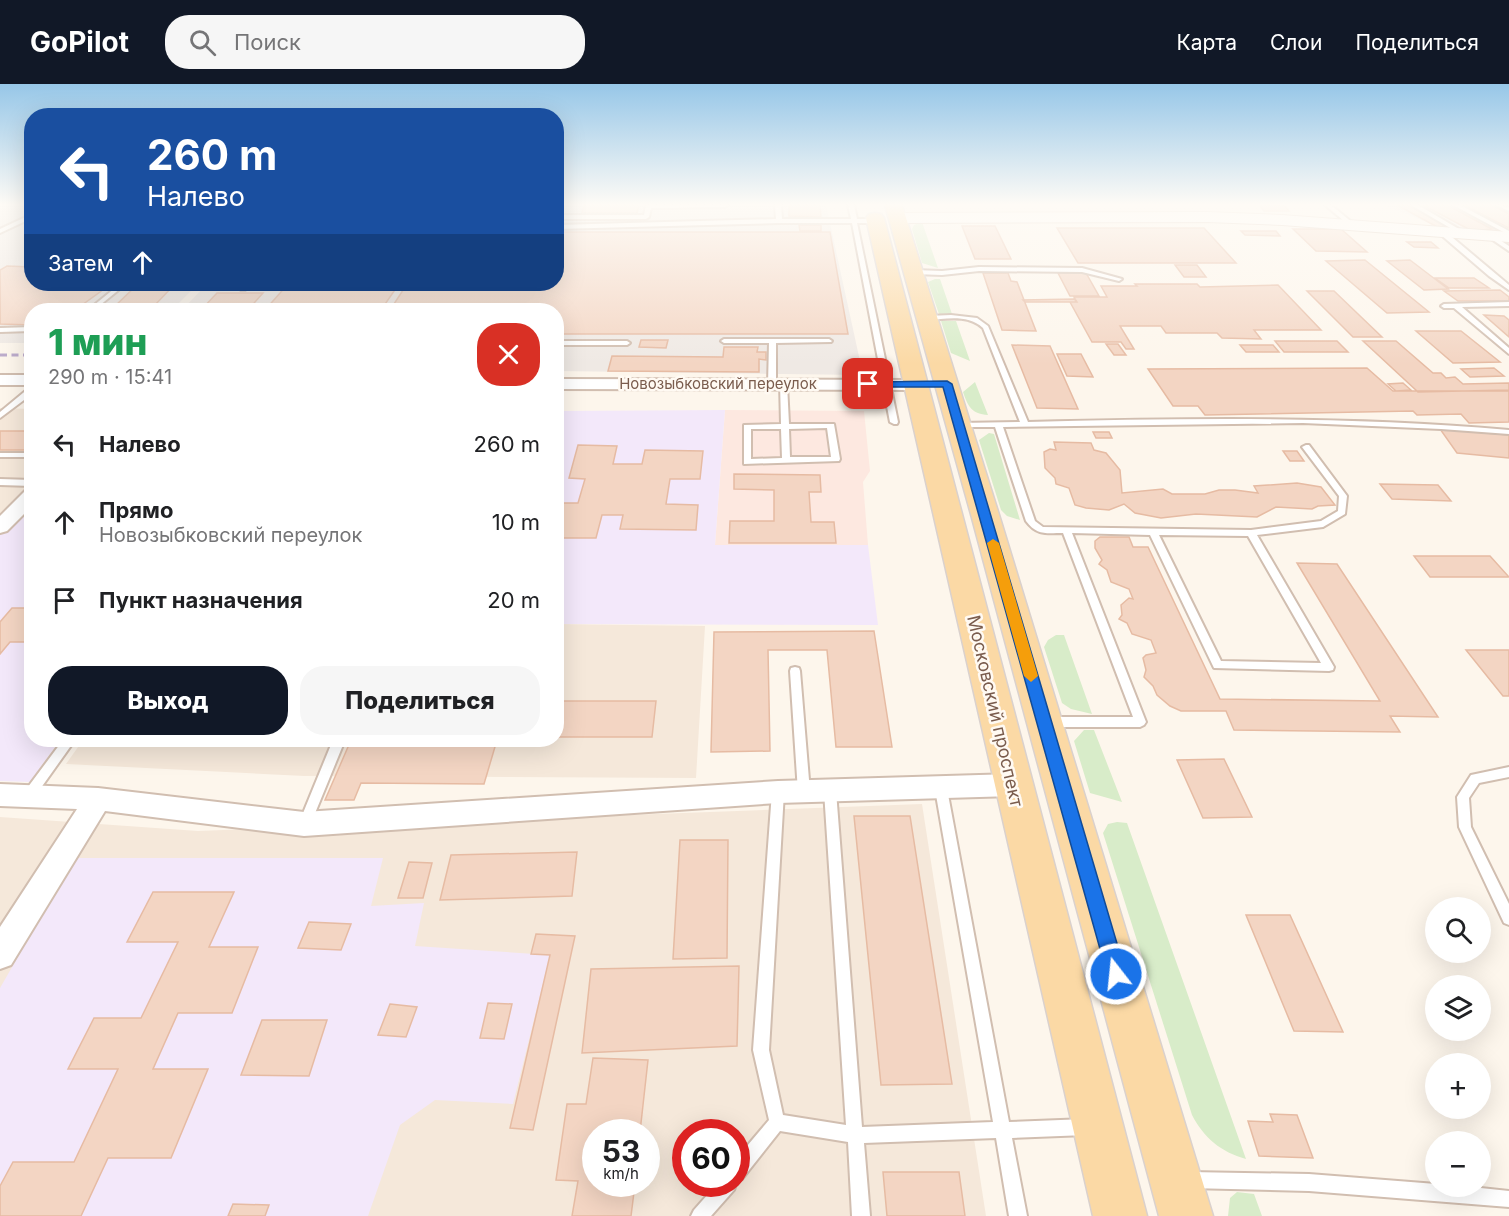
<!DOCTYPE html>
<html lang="ru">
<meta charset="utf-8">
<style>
body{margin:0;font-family:Inter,sans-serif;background:#f6f6f6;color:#202124;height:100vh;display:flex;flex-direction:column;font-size:22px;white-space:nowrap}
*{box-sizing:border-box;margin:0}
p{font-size:20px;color:#757577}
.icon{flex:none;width:33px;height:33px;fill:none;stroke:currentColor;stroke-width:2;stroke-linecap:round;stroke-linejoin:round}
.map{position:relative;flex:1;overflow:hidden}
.sheet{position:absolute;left:24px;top:219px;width:540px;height:444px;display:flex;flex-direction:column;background:#fff;border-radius:24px;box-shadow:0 6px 24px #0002}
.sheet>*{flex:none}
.top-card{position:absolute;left:24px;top:24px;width:540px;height:183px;border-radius:24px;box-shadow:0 6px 24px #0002;background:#1a4fa0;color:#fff;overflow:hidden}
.controls{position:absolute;left:1425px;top:813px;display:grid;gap:12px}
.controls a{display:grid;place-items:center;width:66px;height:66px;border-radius:50%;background:#fff;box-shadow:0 6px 24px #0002;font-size:30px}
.speed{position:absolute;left:582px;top:1035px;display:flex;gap:12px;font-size:30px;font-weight:700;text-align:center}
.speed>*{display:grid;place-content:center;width:78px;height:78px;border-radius:50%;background:#fff;box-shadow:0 6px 24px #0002;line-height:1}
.speed small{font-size:15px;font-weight:400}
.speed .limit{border:9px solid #d22;background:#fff;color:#111}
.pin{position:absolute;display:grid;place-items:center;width:51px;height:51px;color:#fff;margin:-26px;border-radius:12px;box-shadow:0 3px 9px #0006}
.me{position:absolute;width:66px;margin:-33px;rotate:344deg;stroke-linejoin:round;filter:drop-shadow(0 0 4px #0008)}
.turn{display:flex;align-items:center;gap:21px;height:126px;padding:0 24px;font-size:27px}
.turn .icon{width:78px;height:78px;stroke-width:2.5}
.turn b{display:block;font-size:42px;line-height:51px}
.then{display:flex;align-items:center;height:57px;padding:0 24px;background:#0003;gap:12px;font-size:22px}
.round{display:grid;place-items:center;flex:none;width:63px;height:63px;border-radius:24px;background:#f6f6f6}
.head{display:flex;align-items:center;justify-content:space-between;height:102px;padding:0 24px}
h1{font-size:36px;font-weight:800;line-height:45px;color:#1e9e55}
.cta{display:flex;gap:12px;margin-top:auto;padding:12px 24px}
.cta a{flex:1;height:69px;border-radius:24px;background:#111827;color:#fff;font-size:24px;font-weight:800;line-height:69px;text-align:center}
.cta a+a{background:#f6f6f6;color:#202124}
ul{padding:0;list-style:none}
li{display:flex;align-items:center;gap:18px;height:78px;padding:0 24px}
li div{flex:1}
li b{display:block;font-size:22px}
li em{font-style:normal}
header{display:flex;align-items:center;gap:36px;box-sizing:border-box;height:84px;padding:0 30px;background:#111827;color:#fff}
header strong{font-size:28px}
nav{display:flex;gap:33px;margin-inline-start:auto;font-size:21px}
.search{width:420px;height:54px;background:#f6f6f6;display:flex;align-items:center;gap:15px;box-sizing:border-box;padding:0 21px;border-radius:24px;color:#757577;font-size:22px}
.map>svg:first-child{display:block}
</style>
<header>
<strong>GoPilot</strong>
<div class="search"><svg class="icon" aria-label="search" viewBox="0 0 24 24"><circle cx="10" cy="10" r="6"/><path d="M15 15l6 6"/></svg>Поиск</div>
<nav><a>Карта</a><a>Слои</a><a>Поделиться</a></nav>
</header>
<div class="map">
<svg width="1509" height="1132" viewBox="0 0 1509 1132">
<rect width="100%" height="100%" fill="#fdf6ec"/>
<path fill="#f5e8da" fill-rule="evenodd" d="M0 324 31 325V402L0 432Z
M557 540 705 542 696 694 304 692 66 680 83 656H556Z
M922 720 986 1132H0V733L198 747ZM596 1048H646V1100H596ZM686 1048H736V1100H686Z"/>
<path fill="#fde8e0" d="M725 326 864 327 870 387 863 398 868 461H715Z"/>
<path fill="#efe9e4" d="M0 121H31L32 200H198L172 226H32L31 259H0Z
M557 121H826L863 291 557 287 556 226H182L207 200H556Z
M1384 121H1509V147L1444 145Z"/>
<path fill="#f3e8fa" d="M725 326 715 461H868L878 541 557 540V327Z
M31 418 32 656H60L30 698 0 697V450Z
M75 774H383L371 822 424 819 415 862 550 871 513 1020 435 1016 400 1041 368 1132H0V904Z"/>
<path fill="#d8ecc9" d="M922 138 938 184 922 179 912 145 914 141Z
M935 195H940L952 230H939L928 198Z
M941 237H956L970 277 951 269Z
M975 298 988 331C972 330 968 323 963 308Z
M989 349 994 350 1020 436 1007 432 1001 426 979 356Z
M1056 551H1064L1092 630 1071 625 1062 619 1044 563 1048 556Z
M1084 646H1094L1122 718 1090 709 1074 657Z
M1117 738 1127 739 1246 1075C1221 1068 1204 1054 1192 1031L1103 749 1108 740Z
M1237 1108 1254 1110 1262 1132H1228L1230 1114Z"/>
<path fill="#f3d5c3" stroke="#e6bba3" stroke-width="1.5" d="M584 121H639L637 129H582Z
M789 121H820L821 133 789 132Z
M1264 121 1285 122 1289 127H1264L1260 122Z
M1397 121H1408L1448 143 1439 144Z
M1423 121H1447L1492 145 1472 147Z
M1464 121H1492L1509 130V144Z
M799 141H821V147H800Z
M962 142H995L1011 175H975Z
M1057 144H1204L1236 179H1078Z
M1293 145H1341L1367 168 1316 167Z
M1241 147H1276L1280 152 1245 151Z
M556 148H830L848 250H556V226H390L407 200H556Z
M1407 158H1431L1438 164 1414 163Z
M1365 176 1429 228 1387 229 1326 177Z
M1410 176 1448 205 1424 206 1387 177Z
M1175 181H1197L1206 193H1184Z
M7 182 32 183V200H111L75 226H32V241L0 240V186Z
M983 189H1008L1011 197 1017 198 1036 247 1002 246Z
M1058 189H1086L1099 212H1070Z
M1435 194H1474L1489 204H1449Z
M138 200H175L153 223 113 224Z
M288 200H399L381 226H265Z
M1135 200H1197L1200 203 1278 201 1321 246H1254L1261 255 1222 254 1217 249H1166L1161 242H1120L1134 265H1126L1121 258H1092L1070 218H1076L1074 213H1107L1101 202H1137Z
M1500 206 1509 213V217H1458L1444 207Z
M1307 207H1334L1382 253H1353Z
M217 209H263L248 226H201Z
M1075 215 1077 218H1025L1023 216Z
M1484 231 1504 232 1509 236V253Z
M1416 247H1461L1500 278 1453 279Z
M641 256H668L666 264 639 263Z
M1275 257H1337L1348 268H1284Z
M1363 257H1396L1433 289H1441L1446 294 1455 293 1463 300 1509 299V306L1418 308Z
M1106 260H1118L1126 271H1114Z
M1012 261 1050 262 1078 325 1037 324Z
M1240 261H1273L1279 268H1246Z
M724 263H758L757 268H766V276L759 275V288L608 287 612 272 723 273Z
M1057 270H1081L1093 293 1067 292Z
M1367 284 1393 307H1509V338L1469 339 1461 330 1417 331 1413 327 1205 331 1198 322H1173L1148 285Z
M1494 284 1504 292 1470 293 1461 285Z
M1403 299 1411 306 1396 307 1388 300Z
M1440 345 1509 351V374L1457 369Z
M0 347H32V366H0Z
M1093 348H1109L1112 354H1096Z
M1054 358 1091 359 1094 366 1106 369 1120 386 1122 409 1163 405 1172 410H1205L1219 406H1235L1258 409 1254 402 1297 399 1321 403 1335 421 1318 422 1312 425 1276 423 1257 433 1196 430 1161 434 1135 429 1124 420 1109 426 1086 424 1075 421 1069 404 1056 400 1055 394 1045 384 1044 368 1050 365 1056 366Z
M578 361 617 362 613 380H642L645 366 703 367 700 395H670L666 420 698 421 696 446 620 445 623 431H602L596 454H556V437L562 419H578L585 395 569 394Z
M1283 367H1297L1304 377H1290Z
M734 390 820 391 821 408H809L811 438H834L836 459H729L730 437H774V406L734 405Z
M1380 400 1438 401 1451 417 1392 415Z
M1100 453H1129L1133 463H1148L1220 615 1380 617 1297 479 1337 480 1438 633 1390 632 1400 648 1234 646 1226 627H1181L1170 622 1157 611 1153 602 1144 593 1146 586 1143 574 1146 571 1156 569 1151 556 1132 550 1127 539 1119 535 1122 531 1121 521 1129 514 1133 515 1129 505 1111 498 1107 486 1099 480 1102 476 1095 464V457Z
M1414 472H1490L1509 493H1430Z
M12 524H32V556L30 558H10L0 570V538Z
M874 547 892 663H836L827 566H768L770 667 711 668 714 548Z
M1466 566H1509V612H1503Z
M556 617H656L652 653H556Z
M154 656H312L311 658Z
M351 656H497L484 700 361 699 354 716H325Z
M1224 675 1252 733 1203 734 1177 676Z
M854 732H910L952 1000 881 1001Z
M680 756H728L727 874 673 875Z
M577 768 572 812 440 816 451 771Z
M409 778 432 779 423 814H398Z
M153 808H234L209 863H258L232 929H178L153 985H208L171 1074H108L81 1132H0V1102L13 1078H74L118 985H68L94 934H141L178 858H127Z
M1246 831H1290L1343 948 1294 947Z
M309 838 351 840 341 866 298 864Z
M536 850 575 852 533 1046 510 1044 550 871 531 870Z
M739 882 737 962 582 969 591 885Z
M488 919 512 920 504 955 480 954Z
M390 920 417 923 406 953 378 951Z
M262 936H327L309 992 241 991Z
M593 974 648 976 640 1048H596V1100H635L631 1132H572L578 1097 556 1096 567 1020H586Z
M1270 1030 1297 1031 1313 1074 1259 1072 1248 1037 1273 1038Z
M883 1088H959L965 1132H887Z
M233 1120 269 1121 265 1132H228Z"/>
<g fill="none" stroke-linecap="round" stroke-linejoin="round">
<g stroke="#d1beb0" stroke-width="4">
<path id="lane" d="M646 121H728L725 123 651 124 649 133 646 135H556V131H644Z
M775 121H781L782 135H851L848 121H854L857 135H876L879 137 876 139H857L898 338 897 340H894L890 338 852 139H779L556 145V141L776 135Z
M1325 121H1331L1354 140V142H1350Z
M1411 121H1418L1469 151 1464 152Z
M1453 121H1460L1509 147V151Z
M1497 121 1509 123V127L1498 122Z
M32 130V134L0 149V145Z
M1440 148H1444L1453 154 1509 201V206L1489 192 1440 150Z
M1492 151 1509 162V167L1490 154V152Z
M979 183 1082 184 1122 195 1119 197 1082 188 979 187 942 191 914 190 911 188 914 186 942 187Z
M120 200H126L94 226H88Z
M245 200H251L245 206H241L240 205Z
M1509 218V222L1462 223 1509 264V270L1454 224H1444L1441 222 1444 220Z
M951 231 977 234 988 242 1028 338C1189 334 1349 332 1509 346V350L1441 345 1303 339 1003 343 1035 437 1043 443 1251 446 1321 437 1338 427 1339 412 1302 363 1306 361H1309L1347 412 1345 430 1323 443 1257 451 1334 583 1333 586 1329 587 1214 584 1150 451 1072 449 1146 638 1144 641 1140 643H1048L1044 641 1042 638 1044 635 1048 633H1133L1063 449C1047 449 1037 452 1026 437L995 343H959L955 341 959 339 1020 338 983 244C968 230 946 235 928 236L925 234 928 232ZM1159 451 1248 452 1321 579 1221 577Z
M32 243V247L0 248V244Z
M829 255 832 257 831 258 776 259V300L772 302 768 300 769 259H724L721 257 724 255Z
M556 257H627L630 259 627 261H556Z
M780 298 787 300 789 340H834L840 375 839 377 744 380V341L781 340ZM827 344 831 373H790L789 345ZM751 345H781L782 374 751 375Z
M29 304H32V310L0 334V328Z
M0 369H32V373H0Z
M0 395 32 396V402L0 401Z
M795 583 799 584 800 587 810 708 808 712 804 713 800 712 798 708 790 587 791 584Z
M63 656H75L33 715 29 716 25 715 23 711 25 707Z
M333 656H345L311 739 309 743 305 745 301 743 299 739Z
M1509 683V693L1479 699 1469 714 1471 743 1509 820V841L1504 839 1459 743 1457 713 1471 691Z
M941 700 945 701 947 705 1009 1038 1086 1035 1092 1037 1094 1043 1092 1049 1086 1051 1012 1054 1027 1132H1009L996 1054 864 1059 870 1132H852L848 1058 780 1047 742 1095 736 1097V1075L769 1036 753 966 772 708 774 704 778 703 782 704 784 708 769 966 783 1031 846 1041 824 707 826 703 830 702 834 703 836 707 862 1043 993 1038 935 705 937 701Z
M1189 1088 1309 1090 1436 1100V1102H1462L1509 1107V1123L1309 1107 1189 1104 1183 1102 1181 1096 1183 1090Z
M717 1100H736L734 1106 711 1132H691L694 1126Z"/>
</g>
<g stroke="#d1beb0" stroke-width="4">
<path id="street" d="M0 291H32V301H0Z
M556 295 915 296 923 301 915 306 556 305Z
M32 405V422L7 447 0 449V432L25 407Z
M1013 690 1022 693 1026 701 1022 709 1013 712 778 719 304 752 105 727 11 881 0 885V843L77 725 0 722V700L98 704 304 728 778 697Z"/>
</g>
<g stroke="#d6c0b0" stroke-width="2">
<path id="secondary" d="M1207 128 1282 131 1509 148V158L1282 141 1207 138 897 139 889 134 897 129Z"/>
</g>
<g stroke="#dad1cd" stroke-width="3">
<path id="primary" d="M885 121H902L1000 434 1213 1132H1159L972 434Z
M875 129 881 130 884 134 1147 1132H1093L866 134 869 130Z"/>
</g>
<use href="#lane" fill="#fff" fill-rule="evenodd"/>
<use href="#street" fill="#fff" fill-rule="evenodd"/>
<use href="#secondary" fill="#fff" fill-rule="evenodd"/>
<use href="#primary" fill="#fbd9a5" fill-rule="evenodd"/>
<path stroke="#b9a8c9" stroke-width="3" stroke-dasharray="7 4.5" stroke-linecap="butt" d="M0 271H32"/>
</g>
<linearGradient id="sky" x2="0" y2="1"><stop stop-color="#97c7e8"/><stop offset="0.43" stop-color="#fefbf6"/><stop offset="1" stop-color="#fefbf6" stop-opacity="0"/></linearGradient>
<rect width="1509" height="280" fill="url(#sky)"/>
<path fill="#1a73e8" stroke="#114b97" stroke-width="1.5" d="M947 297 952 300 1126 890 1123 897 1116 899 1110 897 1107 890 943 303H868L863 300 868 298Z"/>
<path fill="#f59e0b" d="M993 455 999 459 1038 592 1031 598 1024 592 987 459Z"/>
<g text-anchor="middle" stroke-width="5" stroke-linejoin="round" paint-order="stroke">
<g font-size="15" fill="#7a5c4d" stroke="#fffaf3">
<text x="718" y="305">Новозыбковский переулок</text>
</g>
<g font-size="18" fill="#7a5c4d" stroke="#fffaf3">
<text transform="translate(995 627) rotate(77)" y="6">Московский проспект</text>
</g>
</g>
</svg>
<div class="controls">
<a><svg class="icon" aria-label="search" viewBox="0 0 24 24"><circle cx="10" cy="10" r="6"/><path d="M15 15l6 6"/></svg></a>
<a><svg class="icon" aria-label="layers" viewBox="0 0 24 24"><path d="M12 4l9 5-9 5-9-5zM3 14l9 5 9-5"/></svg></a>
<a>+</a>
<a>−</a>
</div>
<div class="speed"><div>53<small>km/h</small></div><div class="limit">60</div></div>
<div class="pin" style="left:868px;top:300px;background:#d93025"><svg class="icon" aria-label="arrive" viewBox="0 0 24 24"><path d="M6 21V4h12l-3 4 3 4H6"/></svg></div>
<svg class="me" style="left:1116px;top:890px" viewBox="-20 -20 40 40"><circle r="17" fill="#1a73e8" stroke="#fff" stroke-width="3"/><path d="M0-11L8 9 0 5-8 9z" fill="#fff"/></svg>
<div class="top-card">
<div class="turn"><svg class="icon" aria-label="left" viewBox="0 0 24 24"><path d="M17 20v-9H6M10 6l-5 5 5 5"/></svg><div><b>260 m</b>Налево</div></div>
<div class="then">Затем<svg class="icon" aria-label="ahead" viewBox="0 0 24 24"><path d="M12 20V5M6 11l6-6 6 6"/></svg></div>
</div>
<section class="sheet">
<div class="head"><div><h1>1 мин</h1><p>290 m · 15:41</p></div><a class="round" style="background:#d93025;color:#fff"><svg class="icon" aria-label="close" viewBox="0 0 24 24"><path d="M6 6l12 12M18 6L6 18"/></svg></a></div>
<ul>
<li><svg class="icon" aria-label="left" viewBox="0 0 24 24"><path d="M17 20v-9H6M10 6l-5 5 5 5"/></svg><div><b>Налево</b></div><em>260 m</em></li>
<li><svg class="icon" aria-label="ahead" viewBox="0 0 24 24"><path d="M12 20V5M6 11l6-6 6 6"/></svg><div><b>Прямо</b><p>Новозыбковский переулок</p></div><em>10 m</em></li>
<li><svg class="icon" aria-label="arrive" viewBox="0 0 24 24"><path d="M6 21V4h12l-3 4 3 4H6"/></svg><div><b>Пункт назначения</b></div><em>20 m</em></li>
</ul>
<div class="cta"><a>Выход</a><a>Поделиться</a></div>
</section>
</div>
